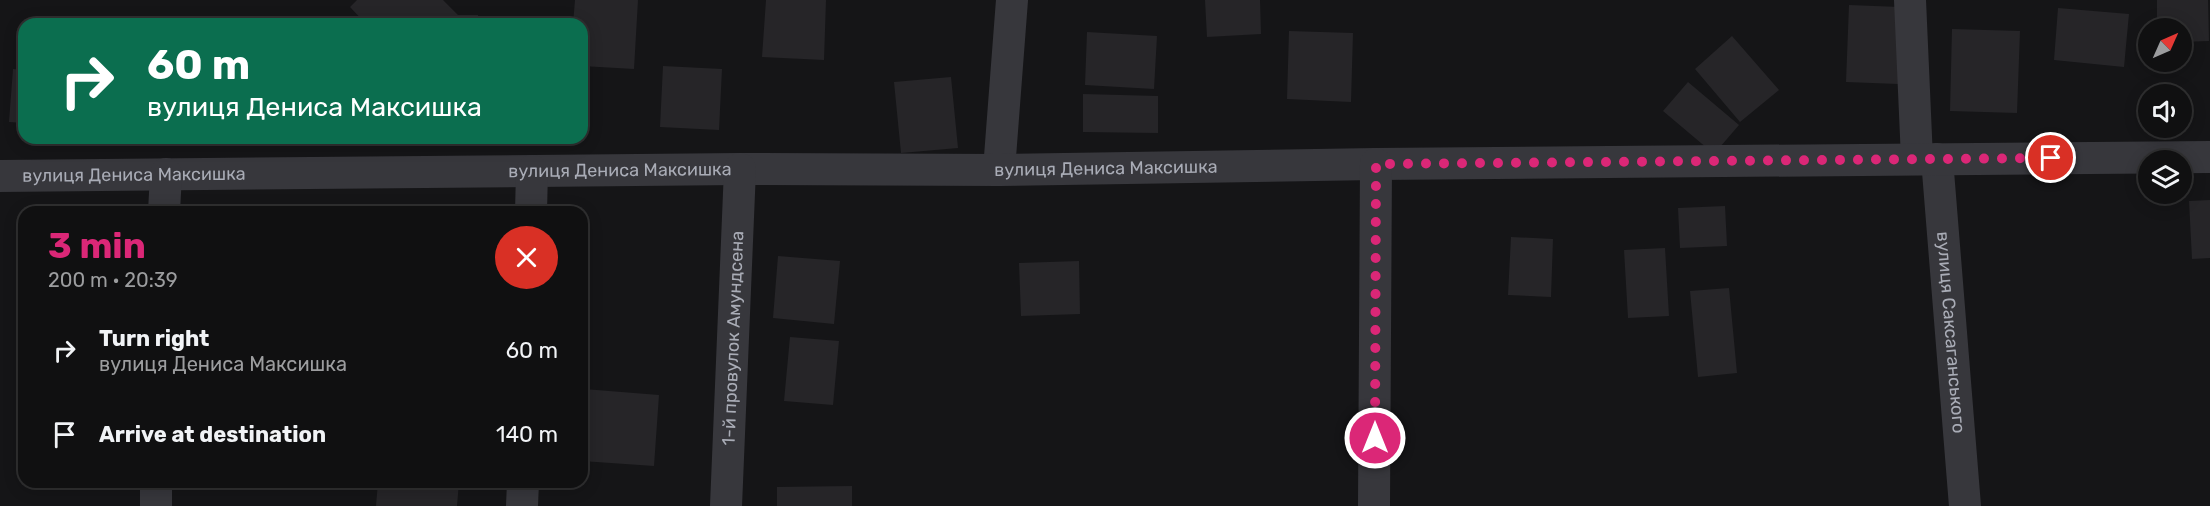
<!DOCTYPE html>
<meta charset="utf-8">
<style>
body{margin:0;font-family:Rubik,sans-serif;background:#19191a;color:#f1f3f6;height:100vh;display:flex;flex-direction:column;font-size:22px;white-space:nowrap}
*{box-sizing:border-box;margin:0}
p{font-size:20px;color:#9c9d9f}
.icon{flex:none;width:33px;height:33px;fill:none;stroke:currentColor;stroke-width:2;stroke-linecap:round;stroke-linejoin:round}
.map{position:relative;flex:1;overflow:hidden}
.panel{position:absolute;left:18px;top:206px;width:570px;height:282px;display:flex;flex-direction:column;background:#101011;border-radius:18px;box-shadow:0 3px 15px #0003,0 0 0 2px #303031}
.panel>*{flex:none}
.top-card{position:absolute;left:18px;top:18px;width:570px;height:126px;border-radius:18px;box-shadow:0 3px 15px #0003,0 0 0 2px #303031;background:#0b6e4f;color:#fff;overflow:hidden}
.needle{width:39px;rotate:45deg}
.controls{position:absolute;left:2138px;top:18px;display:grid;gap:12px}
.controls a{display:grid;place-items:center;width:54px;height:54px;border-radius:50%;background:#101011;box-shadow:0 3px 15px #0003,0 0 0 2px #303031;font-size:30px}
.pin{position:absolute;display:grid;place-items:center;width:51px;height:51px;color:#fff;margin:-26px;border:3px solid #fff;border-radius:50%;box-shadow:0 2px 6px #0007}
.me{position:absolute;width:66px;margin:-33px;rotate:0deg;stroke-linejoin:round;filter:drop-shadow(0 0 4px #0008)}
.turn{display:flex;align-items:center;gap:21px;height:126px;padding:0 30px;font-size:27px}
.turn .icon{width:78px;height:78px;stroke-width:2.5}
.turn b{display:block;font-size:42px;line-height:51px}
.round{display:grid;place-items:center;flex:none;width:63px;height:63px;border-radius:32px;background:#19191a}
.head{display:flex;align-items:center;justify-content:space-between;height:102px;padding:0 30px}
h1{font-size:36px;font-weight:700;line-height:45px;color:#db2777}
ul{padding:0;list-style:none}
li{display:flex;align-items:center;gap:18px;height:84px;padding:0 30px}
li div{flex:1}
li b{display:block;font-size:22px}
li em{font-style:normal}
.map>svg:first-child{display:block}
</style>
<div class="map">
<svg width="2210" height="506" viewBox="0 0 2210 506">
<rect width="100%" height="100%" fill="#151517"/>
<path fill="#262528" d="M357 0H443L458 15H478V24H366L350 7Z
M575 0H638L634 69 582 66V24H573Z
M766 0H826L824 60 762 57Z
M1205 0H1260L1261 34 1207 37Z
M2157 0H2208L2209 41 2181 42V28H2157Z
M1849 5 1900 7 1898 84 1846 82Z
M2058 8 2129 14 2124 67 2054 60Z
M1952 29 2020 31 2017 113 1950 111Z
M1289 31 1353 33 1351 102 1287 99Z
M1087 32 1157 36 1154 89 1085 85Z
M1732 36 1779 90 1740 122 1695 69Z
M663 66 722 69 719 130 660 127Z
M13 69 24 70V123L9 122Z
M951 77 958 148 901 153 894 82Z
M1688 82 1739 125 1714 154 1663 111Z
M1083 94 1158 96V133L1083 132Z
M2210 200V258L2192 259 2189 201Z
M1725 206 1727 246 1680 248 1678 208Z
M1511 237 1553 239 1551 297 1508 295Z
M1665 248 1669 316 1628 318 1624 250Z
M778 256 840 261 834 324 773 318Z
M1079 261 1080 314 1021 316 1019 263Z
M1729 288 1737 373 1698 377 1690 291Z
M790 337 839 341 833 405 784 401Z
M584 389 659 395 654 466 582 461Z
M378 482H459L457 506H376Z
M852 486V506H777V487Z"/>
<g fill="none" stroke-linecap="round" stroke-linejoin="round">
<g stroke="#37373c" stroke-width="32">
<path d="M1910 0 1917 159"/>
<path id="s1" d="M1937 159 1965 506"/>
<path d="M999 170 1012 0"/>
<path id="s2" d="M0 176 740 169 999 170 1376 164 2210 157"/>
<path d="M164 212 166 174"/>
<path d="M531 212 532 171"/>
<path d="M156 506V482"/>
<path d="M522 506 523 482"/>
<path id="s3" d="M726 506 740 169"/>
<path d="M1374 506 1376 164"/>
</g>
</g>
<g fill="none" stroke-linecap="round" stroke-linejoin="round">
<path stroke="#db2777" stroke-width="10" stroke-dasharray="0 18" d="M1375 438 1376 164 2051 158"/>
</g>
<g text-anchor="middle" stroke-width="6" stroke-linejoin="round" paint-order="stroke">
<g font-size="18" fill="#a9acb6" stroke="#101012">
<text dy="6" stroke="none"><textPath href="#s2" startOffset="1106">вулиця Дениса Максишка</textPath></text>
<text dy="6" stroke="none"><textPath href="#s2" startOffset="620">вулиця Дениса Максишка</textPath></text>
<text dy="6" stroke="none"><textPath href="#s2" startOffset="134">вулиця Дениса Максишка</textPath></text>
<text dy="6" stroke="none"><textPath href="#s1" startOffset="174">вулиця Саксаганського</textPath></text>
<text dy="6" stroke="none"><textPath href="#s3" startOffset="168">1-й провулок Амундсена</textPath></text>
</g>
</g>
</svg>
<div class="controls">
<a><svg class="needle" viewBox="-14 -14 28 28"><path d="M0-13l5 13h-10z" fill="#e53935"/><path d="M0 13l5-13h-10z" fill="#9c9d9f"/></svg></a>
<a><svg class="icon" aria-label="sound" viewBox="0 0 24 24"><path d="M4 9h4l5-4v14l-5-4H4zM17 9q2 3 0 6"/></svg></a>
<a><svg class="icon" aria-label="layers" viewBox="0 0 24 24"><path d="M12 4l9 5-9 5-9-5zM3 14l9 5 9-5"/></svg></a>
</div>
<div class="pin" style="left:2051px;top:158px;background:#d93025"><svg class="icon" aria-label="arrive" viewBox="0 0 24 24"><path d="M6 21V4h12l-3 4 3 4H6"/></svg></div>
<svg class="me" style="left:1375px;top:438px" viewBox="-20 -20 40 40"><circle r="17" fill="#db2777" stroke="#fff" stroke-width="3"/><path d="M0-11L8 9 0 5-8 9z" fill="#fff"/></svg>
<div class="top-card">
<div class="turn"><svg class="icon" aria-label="right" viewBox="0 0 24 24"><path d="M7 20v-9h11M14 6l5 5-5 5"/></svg><div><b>60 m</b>вулиця Дениса Максишка</div></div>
</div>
<section class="panel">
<div class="head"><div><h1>3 min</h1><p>200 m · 20:39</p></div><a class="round" style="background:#d93025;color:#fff"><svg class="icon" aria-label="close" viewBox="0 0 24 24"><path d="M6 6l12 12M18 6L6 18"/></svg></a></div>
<ul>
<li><svg class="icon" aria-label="right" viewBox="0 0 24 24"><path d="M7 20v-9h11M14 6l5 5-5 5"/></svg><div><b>Turn right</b><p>вулиця Дениса Максишка</p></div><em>60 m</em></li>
<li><svg class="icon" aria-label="arrive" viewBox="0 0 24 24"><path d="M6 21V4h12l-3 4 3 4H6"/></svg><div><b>Arrive at destination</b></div><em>140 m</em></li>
</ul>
</section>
</div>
